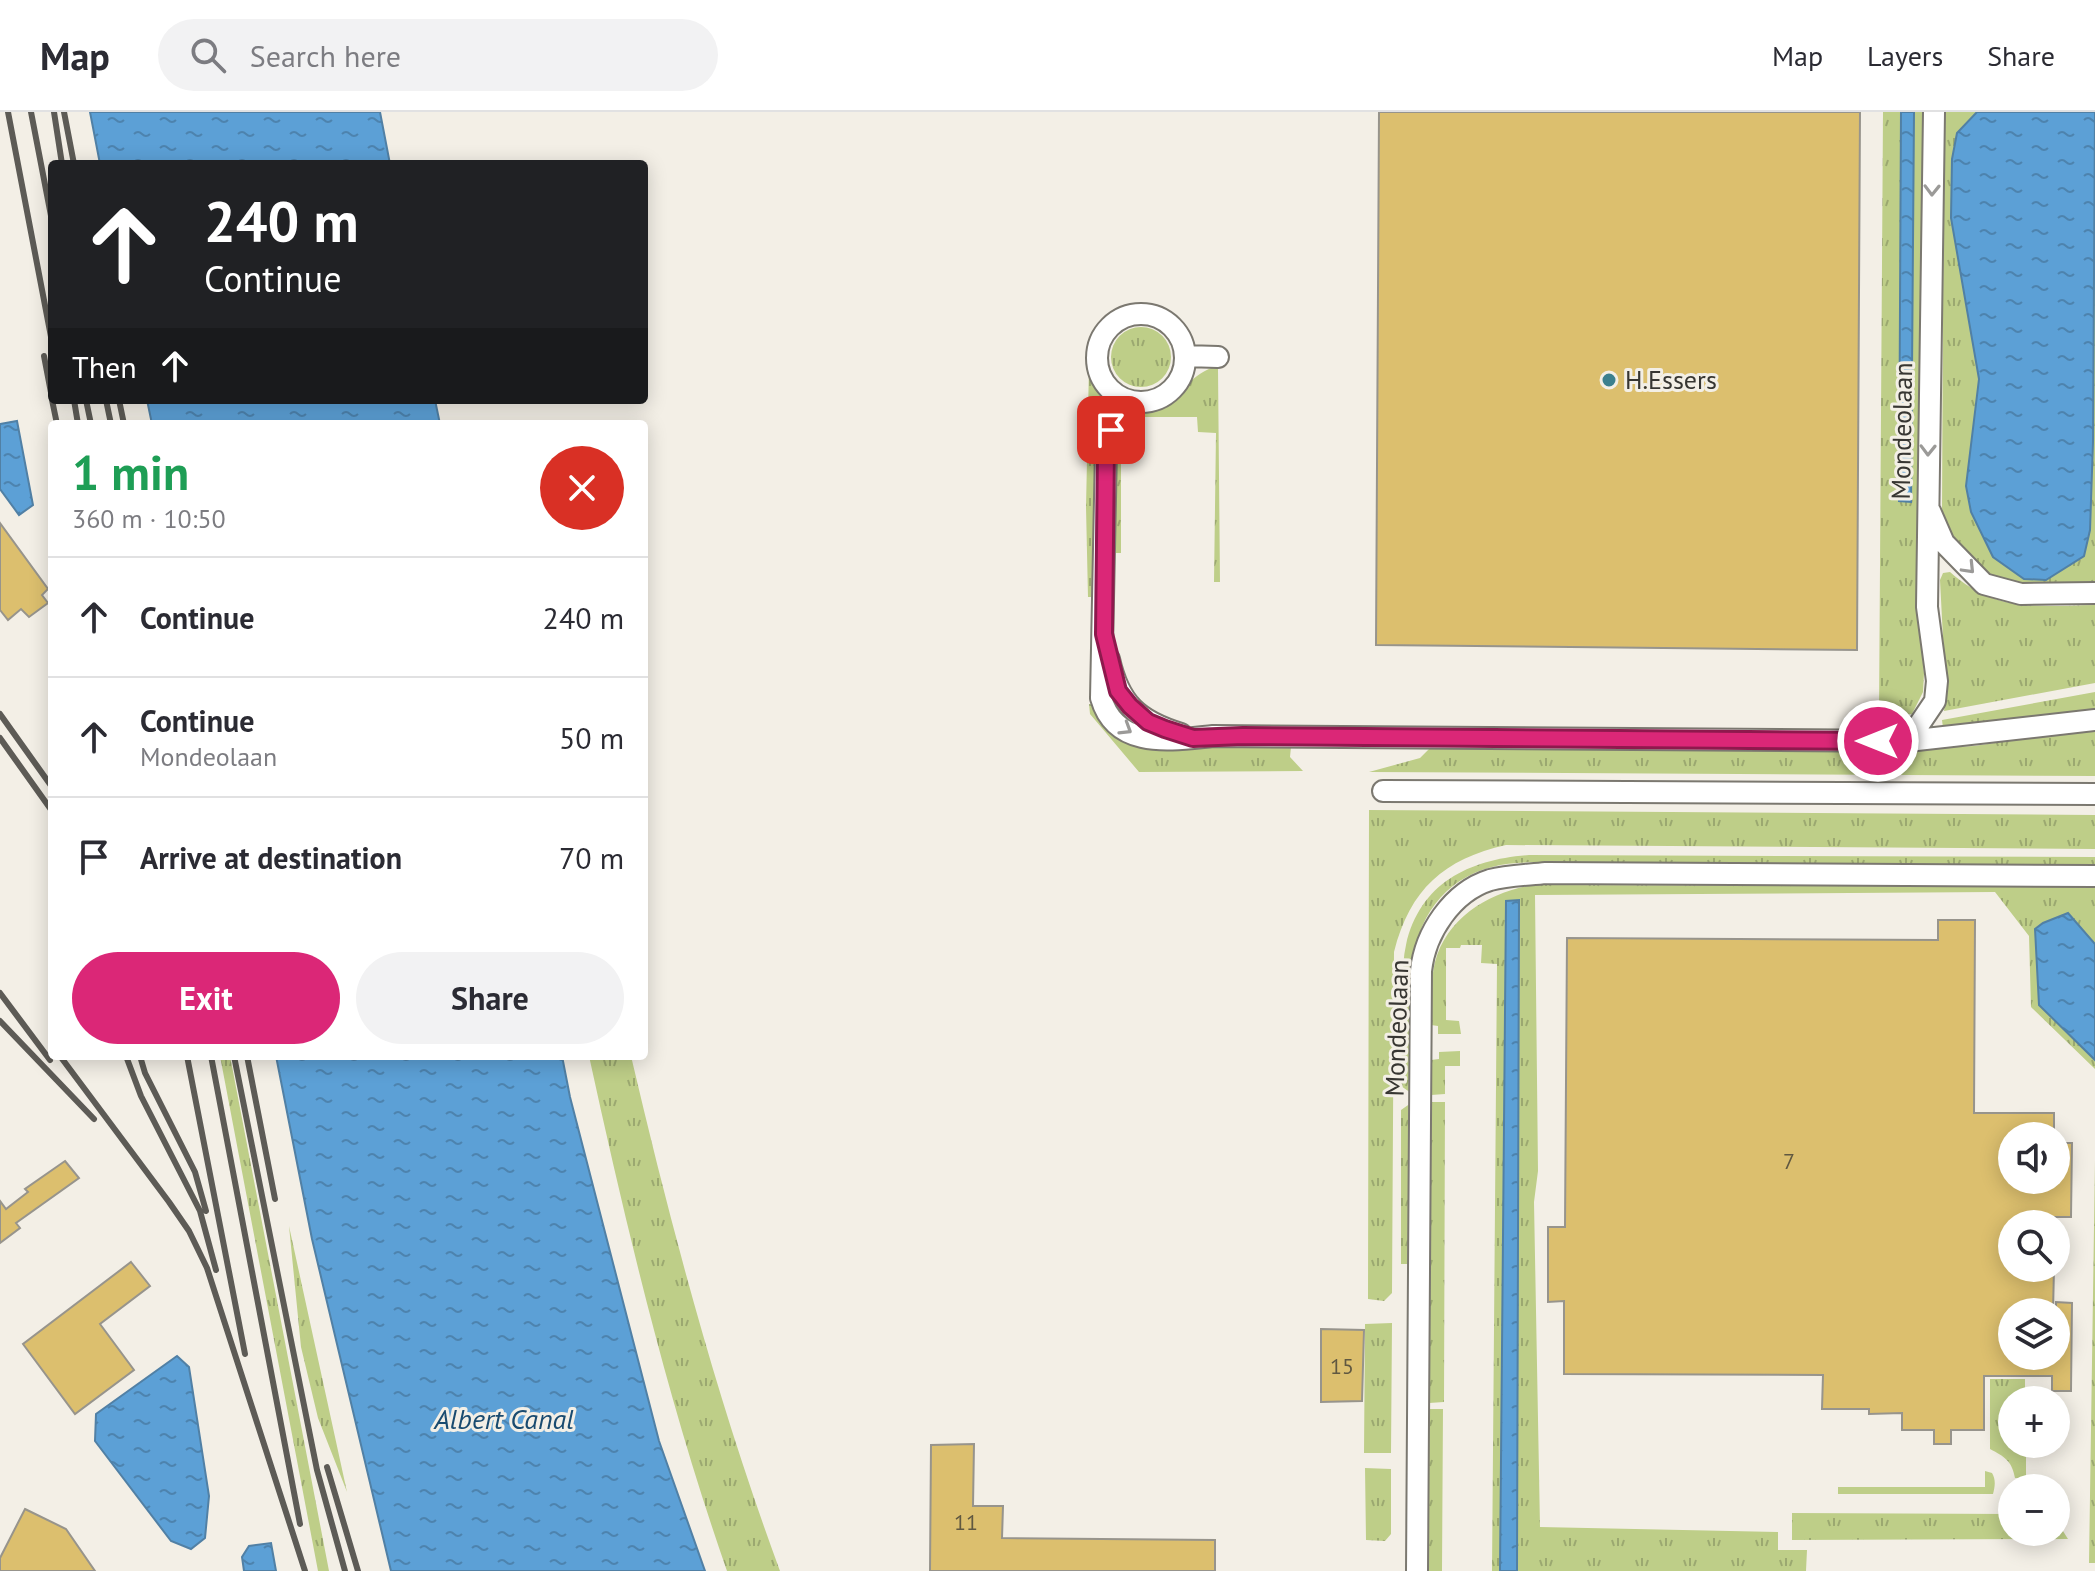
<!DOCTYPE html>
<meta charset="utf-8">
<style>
body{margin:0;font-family:"PT Sans",sans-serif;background:#f2f2f3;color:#2b2b33;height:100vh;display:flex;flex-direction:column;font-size:30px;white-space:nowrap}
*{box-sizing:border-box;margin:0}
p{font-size:26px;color:#7c7c81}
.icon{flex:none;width:44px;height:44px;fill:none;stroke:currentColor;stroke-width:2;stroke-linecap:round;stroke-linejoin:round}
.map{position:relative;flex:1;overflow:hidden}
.details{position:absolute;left:48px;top:308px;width:600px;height:640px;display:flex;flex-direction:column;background:#fff;border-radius:8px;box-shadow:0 4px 20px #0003}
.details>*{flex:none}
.top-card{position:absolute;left:48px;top:48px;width:600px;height:244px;border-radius:8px;box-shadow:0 4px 20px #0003;background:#202124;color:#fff;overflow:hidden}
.buttons{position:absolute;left:1998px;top:1010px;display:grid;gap:16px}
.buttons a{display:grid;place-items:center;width:72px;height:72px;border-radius:50%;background:#fff;box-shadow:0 4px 20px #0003;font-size:40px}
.pin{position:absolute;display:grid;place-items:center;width:68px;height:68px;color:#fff;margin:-34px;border-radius:16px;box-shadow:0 4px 12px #0006}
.me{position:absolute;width:88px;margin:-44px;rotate:270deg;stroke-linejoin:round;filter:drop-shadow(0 0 6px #0008)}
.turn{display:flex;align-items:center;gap:28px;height:168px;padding:0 24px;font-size:36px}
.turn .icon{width:104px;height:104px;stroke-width:2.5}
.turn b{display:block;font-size:56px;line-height:68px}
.then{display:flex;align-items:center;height:76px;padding:0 24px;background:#0003;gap:16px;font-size:30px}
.round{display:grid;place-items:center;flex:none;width:84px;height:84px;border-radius:42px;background:#f2f2f3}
.summary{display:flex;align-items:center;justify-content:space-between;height:136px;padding:0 24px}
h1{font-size:48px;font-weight:700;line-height:60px;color:#1e9e55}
.button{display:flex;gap:16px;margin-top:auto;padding:16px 24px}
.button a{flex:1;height:92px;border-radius:48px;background:#db2777;color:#fff;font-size:32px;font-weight:700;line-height:92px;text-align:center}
.button a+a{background:#f2f2f3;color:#2b2b33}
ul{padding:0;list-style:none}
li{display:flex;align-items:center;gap:24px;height:120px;padding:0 24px;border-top:2px solid #e1e1e2}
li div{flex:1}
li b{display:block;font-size:30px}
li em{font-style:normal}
header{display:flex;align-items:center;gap:48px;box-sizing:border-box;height:112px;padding:0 40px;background:#fff;border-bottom:2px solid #e1e1e2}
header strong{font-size:38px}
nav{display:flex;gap:44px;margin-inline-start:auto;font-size:28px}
.search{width:560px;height:72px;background:#f2f2f3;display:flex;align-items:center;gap:20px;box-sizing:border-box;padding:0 28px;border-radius:44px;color:#7c7c81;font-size:30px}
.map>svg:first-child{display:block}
</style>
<header>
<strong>Map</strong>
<div class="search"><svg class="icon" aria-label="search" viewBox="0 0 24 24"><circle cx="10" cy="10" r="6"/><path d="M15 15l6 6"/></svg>Search here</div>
<nav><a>Map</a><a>Layers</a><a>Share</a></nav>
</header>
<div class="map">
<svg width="2095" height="1459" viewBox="0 0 2095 1459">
<defs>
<pattern id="grass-tufts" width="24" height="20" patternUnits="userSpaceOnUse" patternTransform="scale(2)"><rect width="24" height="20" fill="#bece88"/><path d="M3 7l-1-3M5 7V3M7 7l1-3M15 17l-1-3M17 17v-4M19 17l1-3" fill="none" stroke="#9ba870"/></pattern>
<pattern id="water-ripples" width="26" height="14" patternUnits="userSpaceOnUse" patternTransform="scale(2)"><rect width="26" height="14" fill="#5ca0d6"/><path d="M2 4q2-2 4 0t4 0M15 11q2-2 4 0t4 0" fill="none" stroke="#4d83ae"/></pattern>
</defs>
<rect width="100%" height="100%" fill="#f3efe6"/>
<path fill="url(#grass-tufts)" d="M1883 0H1923L1919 512 1924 561 1923 580 1912 602 1879 605Z
M1944 0H2095V472L2018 473 1995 465 1973 452 1950 427 1942 397Z
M1111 245a30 30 0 1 1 60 0a30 30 0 1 1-60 0Z
M1089 254C1105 287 1108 292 1096 328L1095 485H1088L1086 395Z
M1211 256H1218L1220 470H1214L1216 321 1198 320 1197 305H1136L1137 325 1121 328V441H1116V335C1129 294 1144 307 1171 287 1189 275 1190 265 1211 256Z
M1950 460C1996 501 2038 494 2095 493V571L1944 599 1946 584 1940 468 1943 461Z
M2095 580V598L1943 616 1942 608Z
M1089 592 1096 593 1113 621 1135 633 1291 635 1290 645 1303 659 1139 660 1090 602Z
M2095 618V664L1369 660 1420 646 1430 636 1905 638 1974 634 2061 621Z
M1369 698 2095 703V737L1506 733C1444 747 1410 777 1394 840L1392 1181 1384 1189 1368 1187Z
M1529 743 2095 745V754L1580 751C1552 752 1519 747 1492 755 1444 767 1415 808 1413 856L1411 981 1401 974C1402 945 1402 917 1403 888 1403 870 1402 850 1406 833 1420 770 1471 747 1529 743Z
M1533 773 2095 774V957L2031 895 2029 824 1995 780 1535 783 1538 1059 1534 1090 1540 1415 1778 1420V1438H1807L1806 1459H1492L1497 852 1481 851 1482 833H1461L1460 836H1446V908L1459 909 1461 922H1438V914L1431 913C1432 893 1430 870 1435 850 1447 805 1490 780 1533 773Z
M1460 939V954H1445V982L1431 983V948L1439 947V940Z
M220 944H230L329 1459H318Z
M589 944H631C672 1119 718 1291 780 1459H727C668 1290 627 1118 589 944Z
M1431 990H1445L1444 1290 1429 1291Z
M1411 991 1410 1152H1401V998Z
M2095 1048V1451H2089Z
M289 1114 347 1380 318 1306 301 1235Z
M1392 1211 1391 1341H1364L1365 1212Z
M1990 1267H2025V1288H2012V1332H2026V1366H2015C2012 1349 2005 1345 1990 1337Z
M1429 1297H1443L1442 1459H1429Z
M1365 1356 1391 1357V1422L1385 1429 1366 1428Z
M1985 1359 1992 1361C1996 1368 1995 1374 1993 1382H1838V1375H1985Z
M1792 1401 2012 1402V1420H2056V1408L2068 1427 1792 1428Z"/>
<path fill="url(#water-ripples)" stroke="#5180a5" stroke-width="2" d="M90 0H380L390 52H100Z
M1901 0H1914L1911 390 1899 389Z
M1977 0H2095L2093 330 2090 418 2084 444 2046 468 2024 467 1993 445 1971 400 1966 374 1979 267 1951 106 1952 47 1957 21Z
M147 288H435L440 312H152Z
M17 309 33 393 19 403 0 377V312Z
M1519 788 1517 1459H1500L1506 789Z
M2068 801 2095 832V948L2039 893 2035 817 2043 811Z
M276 944H562L570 985 659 1329 705 1459H391L312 1127Z
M177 1244 189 1255 209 1384 205 1426 191 1437 171 1429 95 1329 96 1302Z
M271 1431 276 1459H244L242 1445 249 1434Z"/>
<path fill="#dcbf6e" stroke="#97948c" stroke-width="2" d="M1379 0H1860L1857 538 1376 533Z
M0 411 48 477 42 483 48 491 29 505 21 497 8 508 0 498Z
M1938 808H1975L1974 1001H2054V1024H2012V1068H2056V1031H2072L2071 1105H2054V1112H2012V1156H2054L2053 1200H2012V1244H2056V1190L2072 1191 2071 1279H2052V1264H1984V1318H1951V1332H1934V1318H1902V1301L1869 1302V1297H1822L1823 1263 1564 1262V1189L1548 1190V1115H1565L1567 826 1938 828Z
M65 1049 79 1066 16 1111 20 1116 0 1131V1089L6 1097 28 1080 25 1077Z
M131 1150 150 1174 100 1212 134 1258 75 1302 23 1232Z
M1321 1217 1364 1218 1362 1289 1321 1290Z
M974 1332 973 1394H1003L1002 1426 1215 1428V1459H930L931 1333Z
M25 1397 66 1417 95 1459H0V1446Z"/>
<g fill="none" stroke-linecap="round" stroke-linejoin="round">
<g stroke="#7b7870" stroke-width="24">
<path id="minor" d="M1097 246a44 44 0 1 1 88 0a44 44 0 1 1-88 0Z
M1185 244 1218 245
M1124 287 1111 318 1106 337 1101 586C1116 638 1171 628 1213 624L1908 629 2095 608
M1930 399 1944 431 1984 472 2021 482 2095 481
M1109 547C1119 592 1138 609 1181 622
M1908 629 1935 589 1937 569 1927 495 1934 0
M1383 679 2095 682
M1417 1459 1421 859C1425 821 1452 780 1490 768 1508 763 1528 763 1546 761L2095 764"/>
</g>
<use href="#minor" stroke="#fff" stroke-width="20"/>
<path stroke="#5d5b56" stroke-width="6" d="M8 0 52 230
M31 0 52 109
M54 0 62 52
M64 0 74 52
M44 244 52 286
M52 288 57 312
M74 288 78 312
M86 288 91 312
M106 288 111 312
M119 288 124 312
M0 602 52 675
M0 626 52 699
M0 881 50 948
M0 909 94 1007
M60 944 169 1090 189 1119 207 1156 305 1459
M126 944 141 984 200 1099 216 1158
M140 944 145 961 195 1060 206 1099
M187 944 245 1242
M211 944 300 1412
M234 944 317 1358 345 1459
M247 944 275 1087
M327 1355 358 1459"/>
</g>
<defs><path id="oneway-chevron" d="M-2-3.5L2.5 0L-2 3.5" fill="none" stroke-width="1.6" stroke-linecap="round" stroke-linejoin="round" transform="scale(2)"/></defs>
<g stroke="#9b9a98">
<use href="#oneway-chevron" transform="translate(1932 78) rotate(91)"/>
<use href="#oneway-chevron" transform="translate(1928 338) rotate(91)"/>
<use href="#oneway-chevron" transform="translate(1969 456) rotate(46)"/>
<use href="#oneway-chevron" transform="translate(1126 617) rotate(32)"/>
</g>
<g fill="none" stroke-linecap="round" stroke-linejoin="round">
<g stroke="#8e194d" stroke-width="20">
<path id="route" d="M1111 318 1106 337 1104 522 1118 579 1130 594 1148 610 1165 617 1193 626 1243 624 1878 629"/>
</g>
<use href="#route" stroke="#db2777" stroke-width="14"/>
</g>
<circle fill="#3c808e" stroke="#f3efe6" stroke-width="3" cx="1609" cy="268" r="8"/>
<g text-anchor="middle" stroke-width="6" stroke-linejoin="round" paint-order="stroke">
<g font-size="22" fill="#605841">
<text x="1789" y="1057">7</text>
<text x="1342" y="1262">15</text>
<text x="966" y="1418">11</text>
</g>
<g font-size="26" fill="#373632" stroke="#f3efe6" text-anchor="start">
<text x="1625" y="277">H.Essers</text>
</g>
<g font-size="26" fill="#373632" stroke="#f3efe6">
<text transform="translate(1902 319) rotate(-89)" y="9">Mondeolaan</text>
<text transform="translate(1397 916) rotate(-88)" y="9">Mondeolaan</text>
</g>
<g font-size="28" font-style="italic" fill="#194b70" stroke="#f3efe6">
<text x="504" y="1317">Albert Canal</text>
</g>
</g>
</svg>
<div class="buttons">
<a><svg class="icon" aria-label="sound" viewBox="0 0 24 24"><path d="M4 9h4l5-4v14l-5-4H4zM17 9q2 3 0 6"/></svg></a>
<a><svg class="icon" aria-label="search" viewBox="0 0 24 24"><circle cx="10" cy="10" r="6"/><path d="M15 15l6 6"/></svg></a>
<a><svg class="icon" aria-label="layers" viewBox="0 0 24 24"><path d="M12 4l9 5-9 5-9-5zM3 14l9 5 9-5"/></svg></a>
<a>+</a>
<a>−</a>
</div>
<div class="pin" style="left:1111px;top:318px;background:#d93025"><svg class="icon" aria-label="arrive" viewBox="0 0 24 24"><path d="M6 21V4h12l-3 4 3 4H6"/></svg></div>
<svg class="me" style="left:1878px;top:629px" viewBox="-20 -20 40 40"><circle r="17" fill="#db2777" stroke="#fff" stroke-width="3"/><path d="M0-11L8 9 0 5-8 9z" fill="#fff"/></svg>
<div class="top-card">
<div class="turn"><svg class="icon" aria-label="ahead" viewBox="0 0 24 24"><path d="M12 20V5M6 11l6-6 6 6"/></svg><div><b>240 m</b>Continue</div></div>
<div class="then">Then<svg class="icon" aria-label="ahead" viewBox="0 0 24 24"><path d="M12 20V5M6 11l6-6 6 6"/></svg></div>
</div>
<section class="details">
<div class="summary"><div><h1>1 min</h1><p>360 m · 10:50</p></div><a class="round" style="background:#d93025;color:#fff"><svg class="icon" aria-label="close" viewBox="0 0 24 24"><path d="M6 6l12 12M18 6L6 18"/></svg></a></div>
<ul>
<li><svg class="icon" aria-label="ahead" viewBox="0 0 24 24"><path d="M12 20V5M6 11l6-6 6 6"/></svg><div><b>Continue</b></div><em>240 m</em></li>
<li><svg class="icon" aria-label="ahead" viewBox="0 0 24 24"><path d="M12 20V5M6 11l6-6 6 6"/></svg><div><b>Continue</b><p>Mondeolaan</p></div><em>50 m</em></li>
<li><svg class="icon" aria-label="arrive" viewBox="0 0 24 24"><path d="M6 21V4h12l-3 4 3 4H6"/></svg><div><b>Arrive at destination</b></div><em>70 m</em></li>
</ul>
<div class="button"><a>Exit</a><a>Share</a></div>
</section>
</div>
